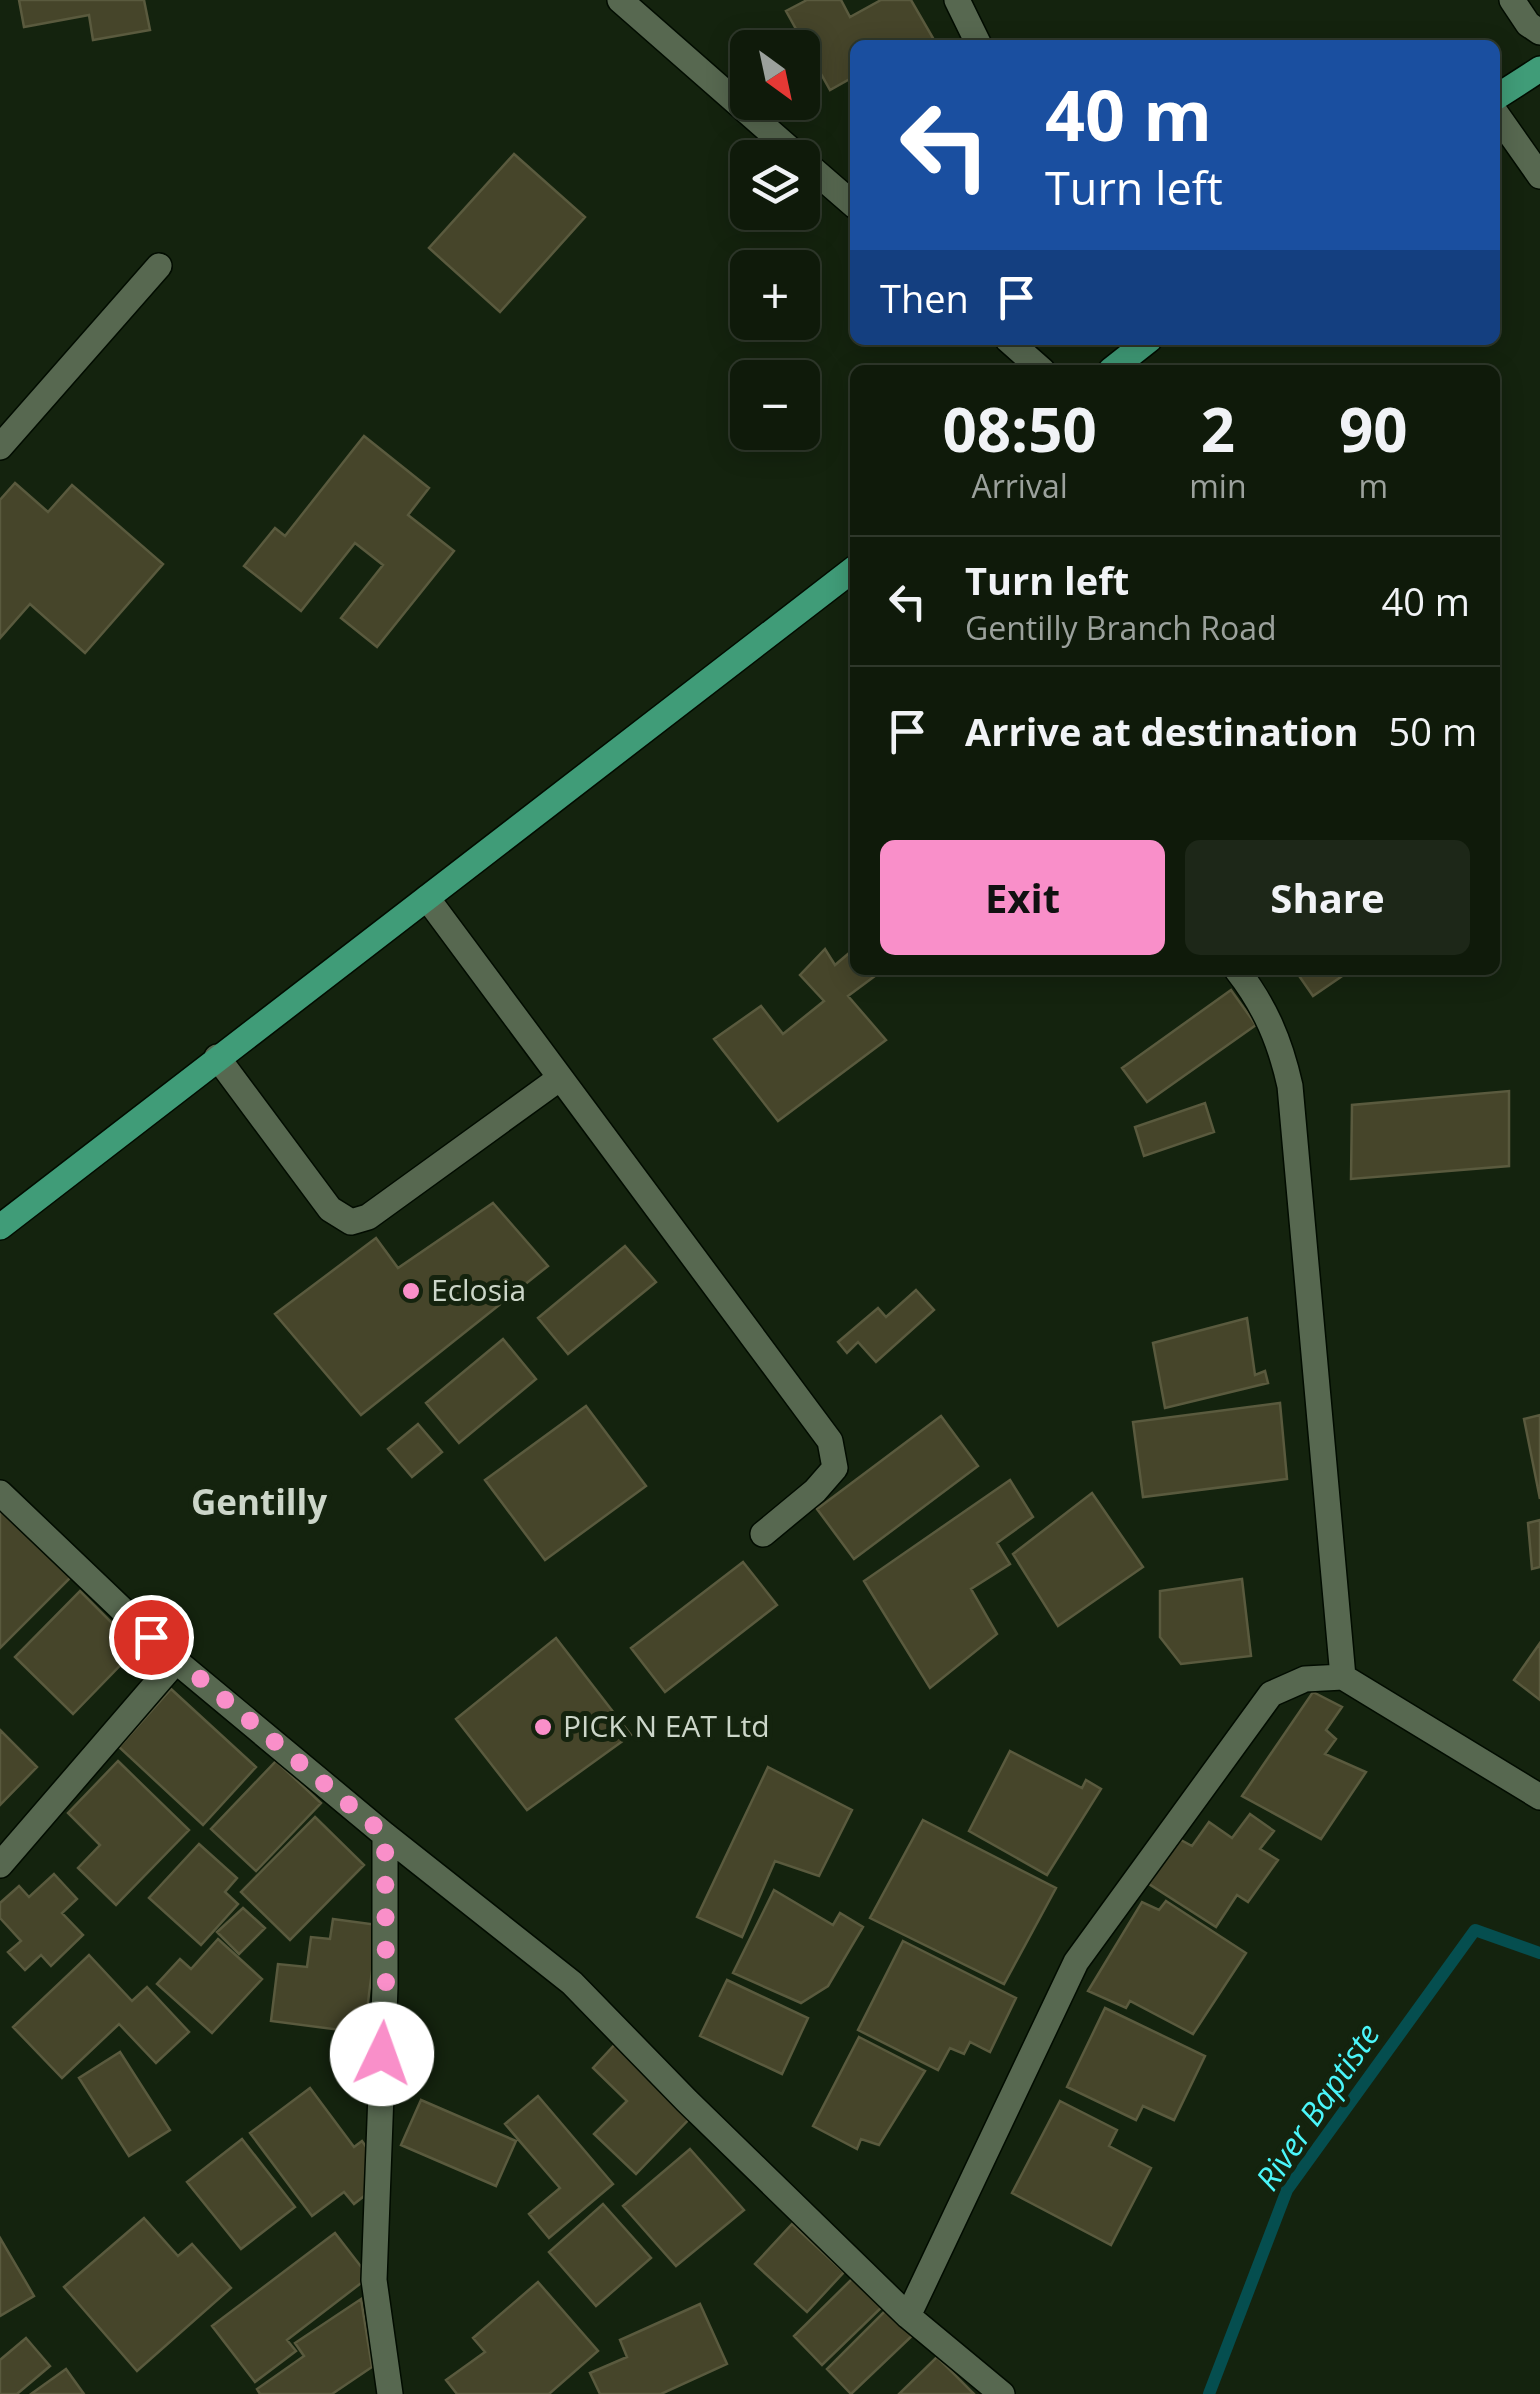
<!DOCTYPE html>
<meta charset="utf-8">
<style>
body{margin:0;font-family:"Open Sans",sans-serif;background:#1d2718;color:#f1f3f6;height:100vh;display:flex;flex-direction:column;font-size:38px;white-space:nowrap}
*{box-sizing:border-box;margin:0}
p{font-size:32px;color:#9ba19c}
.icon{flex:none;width:55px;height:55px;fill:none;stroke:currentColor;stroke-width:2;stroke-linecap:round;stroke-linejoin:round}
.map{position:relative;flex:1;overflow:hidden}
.panel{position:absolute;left:850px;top:365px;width:650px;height:610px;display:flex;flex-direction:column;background:#0f1a0a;border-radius:15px;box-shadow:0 5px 25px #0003,0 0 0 2px #2f382b}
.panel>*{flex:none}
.guide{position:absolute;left:850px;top:40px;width:650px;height:305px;border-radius:15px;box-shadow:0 5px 25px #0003,0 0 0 2px #2f382b;background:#1a4fa0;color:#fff;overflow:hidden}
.needle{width:65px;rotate:147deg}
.buttons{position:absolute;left:730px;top:30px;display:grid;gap:20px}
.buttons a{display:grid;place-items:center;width:90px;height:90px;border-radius:15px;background:#0f1a0a;box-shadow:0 5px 25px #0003,0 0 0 2px #2f382b;font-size:50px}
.pin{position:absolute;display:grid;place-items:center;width:85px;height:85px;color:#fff;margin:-42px;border:5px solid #fff;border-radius:50%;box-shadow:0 2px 10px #0007}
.me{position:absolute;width:110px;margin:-55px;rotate:3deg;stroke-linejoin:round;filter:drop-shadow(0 0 8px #0008)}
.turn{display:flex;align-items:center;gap:35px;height:210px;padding:0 30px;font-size:45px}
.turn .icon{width:130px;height:130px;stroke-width:2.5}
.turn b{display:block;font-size:70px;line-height:85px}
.then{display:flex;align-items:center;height:95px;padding:0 30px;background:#0003;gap:20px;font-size:38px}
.eta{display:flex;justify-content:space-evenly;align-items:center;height:170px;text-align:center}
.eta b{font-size:60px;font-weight:700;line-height:70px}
.primary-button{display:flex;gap:20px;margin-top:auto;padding:20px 30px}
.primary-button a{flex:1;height:115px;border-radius:15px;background:#f98fc9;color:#111;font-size:40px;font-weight:700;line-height:115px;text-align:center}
.primary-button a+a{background:#1d2718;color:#f1f3f6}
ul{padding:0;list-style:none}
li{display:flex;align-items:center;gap:30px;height:130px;padding:0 30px;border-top:2px solid #2f382b}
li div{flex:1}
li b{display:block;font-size:38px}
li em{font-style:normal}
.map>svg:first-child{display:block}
</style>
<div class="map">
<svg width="1540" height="2394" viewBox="0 0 1540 2394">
<rect width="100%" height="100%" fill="#14230e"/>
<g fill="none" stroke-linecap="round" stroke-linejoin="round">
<path stroke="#054e4f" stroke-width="12" d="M1209 2394 1287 2190 1475 1930 1540 1953"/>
</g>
<path fill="#46452a" stroke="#5a5a3e" stroke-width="2.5" d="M19 0H144L150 30 93 40 89 15 24 27Z
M807 0H841L850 17 881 0H911L937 45H855V76L830 90 786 11Z
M514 154 585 217 500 312 429 248Z
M364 436 429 488 408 515 454 551 377 647 341 618 383 565 355 543 301 611 244 566 275 528 285 536Z
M15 483 48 512 72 485 163 564 85 653 30 604 0 638V500Z
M855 948V970H883L848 996 886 1040 778 1121 714 1039 761 1006 783 1034 824 1001 800 975 825 949 835 965Z
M1295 970H1351L1313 996Z
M1231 990 1256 1025 1147 1102 1122 1068Z
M1509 1091V1166L1351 1179 1352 1105Z
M1205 1103 1214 1132 1144 1156 1135 1127Z
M493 1203 548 1266 361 1415 275 1314 376 1238 398 1268Z
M625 1246 656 1282 568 1354 538 1318Z
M916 1290 934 1310 876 1362 858 1342 847 1353 838 1342 878 1308 886 1317Z
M1247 1318 1255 1375 1265 1371 1268 1383 1165 1408 1153 1343Z
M503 1339 536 1379 459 1443 426 1403Z
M1280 1403 1287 1479 1143 1497 1133 1422Z
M586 1406 646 1486 545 1560 485 1480Z
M1540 1415V1499L1524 1419Z
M941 1416 978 1466 854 1559 817 1509Z
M418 1424 442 1452 412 1477 388 1449Z
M1010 1480 1033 1517 997 1543 1010 1564 971 1589 997 1634 930 1688 864 1581Z
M1092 1493 1143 1567 1058 1626 1013 1554Z
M0 1504 72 1576 0 1648Z
M1540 1520V1567L1532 1569 1528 1523Z
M743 1562 777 1605 665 1692 631 1648Z
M1242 1579 1251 1656 1181 1664 1160 1637V1591Z
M80 1591 137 1648 73 1714 15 1657Z
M556 1638 631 1735 527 1810 456 1719Z
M1540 1643V1700L1514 1680Z
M171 1689 256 1767 203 1825 119 1747Z
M1313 1692 1342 1707 1326 1730 1336 1739 1325 1754 1366 1772 1321 1839 1242 1796Z
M0 1730 37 1767 0 1805Z
M1010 1751 1082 1788 1086 1780 1101 1789 1047 1875 969 1831Z
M118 1761 189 1830 116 1905 78 1868 100 1845 68 1813Z
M276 1761 321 1803 256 1871 211 1829Z
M768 1767 852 1810 819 1876 775 1861 742 1937 697 1917Z
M1250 1814 1274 1831 1260 1849 1278 1860 1248 1902 1237 1895 1216 1927 1149 1884 1177 1838 1192 1846 1209 1822 1232 1838Z
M315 1817 364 1865 290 1940 241 1892Z
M923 1820 1056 1888 1004 1984 870 1918Z
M199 1844 237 1878 225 1892 238 1904 201 1945 149 1898Z
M54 1874 77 1899 62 1913 83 1935 51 1966 41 1955 25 1970 8 1952 21 1941 0 1918V1903L19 1886 29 1897Z
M774 1890 833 1925 840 1913 863 1927 828 1986 801 2003 733 1973Z
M1166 1901 1246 1953 1193 2034 1130 2001 1126 2008 1088 1991 1142 1902 1159 1910Z
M243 1908 265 1928 239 1954 217 1932Z
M333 1919 378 1925 364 2033 271 2021 278 1964 307 1967 311 1937 330 1939Z
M218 1939 262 1979 212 2033 157 1984 180 1959 191 1969Z
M903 1941 1016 1998 990 2052 970 2042 964 2054 950 2048 938 2070 858 2030Z
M89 1955 132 2001 147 1987 189 2032 156 2063 119 2024 62 2078 13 2027Z
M727 1980 808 2018 782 2074 700 2036Z
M1105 2008 1205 2056 1174 2120 1143 2106 1136 2120 1067 2087Z
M859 2037 925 2071 879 2145 861 2139 857 2149 813 2126Z
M618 2041 694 2114 636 2174 594 2134 627 2101 593 2068Z
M120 2052 170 2130 129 2156 79 2078Z
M310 2088 354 2147 362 2141 372 2155 368 2193 354 2204 344 2192 312 2216 250 2133Z
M538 2096 613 2184 549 2238 529 2214 560 2188 505 2124Z
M421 2100 516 2141 496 2186 401 2145Z
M1060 2101 1117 2130 1109 2146 1151 2168 1111 2245 1012 2193Z
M242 2139 295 2207 241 2249 187 2182Z
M690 2149 744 2210 676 2266 623 2206Z
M603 2204 651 2258 596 2306 549 2252Z
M144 2218 178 2256 192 2244 231 2288 137 2371 64 2287Z
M792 2224 844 2272 807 2312 755 2264Z
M335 2233 369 2277 287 2340 296 2351 255 2382 212 2326Z
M0 2238 34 2296 0 2316Z
M854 2277 883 2306 822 2365 794 2336Z
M538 2282 598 2351 549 2394H457L446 2380 485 2352 473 2338Z
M361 2299 372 2367 332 2394H260L257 2389 304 2356 295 2343Z
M700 2304 727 2364 661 2394H600L590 2373 627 2357 620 2340Z
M888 2308 914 2334 851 2394 827 2369Z
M26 2338 50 2366 17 2394H0V2360Z
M937 2357 974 2394H899Z
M66 2369 84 2394H31Z"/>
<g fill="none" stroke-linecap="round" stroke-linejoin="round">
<g stroke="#020c00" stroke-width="28">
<path id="minor" d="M620 0 800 158
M957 0 979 45
M1512 0 1528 24 1540 32
M1495 112 1540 176
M802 160 855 206
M1008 340 1042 370
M0 447 159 266
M427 898 830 1441 835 1468 815 1491 763 1534
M1237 970C1265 1006 1280 1041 1290 1086L1343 1677
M217 1057 330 1209 351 1222 368 1217 560 1078
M0 1493 176 1661 385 1835 572 1983 687 2101 908 2316 1002 2394
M385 1835V1987L374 2280 390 2394
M0 1865 176 1661
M908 2316 1076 1962 1271 1694 1305 1679 1343 1677 1540 1797"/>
</g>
<g stroke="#020c00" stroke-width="28">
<path id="major" d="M1495 98 1540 69
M1111 370 1149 340
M0 1227 855 568"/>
</g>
<use href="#minor" stroke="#576850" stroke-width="25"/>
<use href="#major" stroke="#409c78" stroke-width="25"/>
</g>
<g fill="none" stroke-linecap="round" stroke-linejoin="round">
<path stroke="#f98fc9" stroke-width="18" stroke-dasharray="0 32.4" d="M151 1637 385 1835 386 1987 382 2054"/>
</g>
<g fill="#f98fc9" stroke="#14230e" stroke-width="4">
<circle cx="411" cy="1291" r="10"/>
<circle cx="543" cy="1727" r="10"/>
</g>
<g text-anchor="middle" stroke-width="10" stroke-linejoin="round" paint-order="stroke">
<g font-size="30" fill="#ccd6c9" stroke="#14230e" text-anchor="start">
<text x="431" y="1301">Eclosia</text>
<text x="563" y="1737">PICK N EAT Ltd</text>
</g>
<g font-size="32" font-style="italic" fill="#4bf6fa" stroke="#14230e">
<text transform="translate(1318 2107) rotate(-56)" y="11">River Baptiste</text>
</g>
<g font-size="35" font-weight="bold" fill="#ccd6c9" stroke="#14230e">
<text x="259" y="1515">Gentilly</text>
</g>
</g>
</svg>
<div class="buttons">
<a><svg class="needle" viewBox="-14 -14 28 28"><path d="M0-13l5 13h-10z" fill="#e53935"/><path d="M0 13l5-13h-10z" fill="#9ba19c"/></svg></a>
<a><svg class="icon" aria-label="layers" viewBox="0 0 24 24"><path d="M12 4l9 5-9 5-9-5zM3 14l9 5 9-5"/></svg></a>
<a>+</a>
<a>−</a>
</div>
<div class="pin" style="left:151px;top:1637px;background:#d93025"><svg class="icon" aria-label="arrive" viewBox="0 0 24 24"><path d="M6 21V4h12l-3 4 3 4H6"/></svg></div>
<svg class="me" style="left:382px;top:2054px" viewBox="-20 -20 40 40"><circle r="19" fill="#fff"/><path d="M0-13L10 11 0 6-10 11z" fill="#f98fc9"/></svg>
<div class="guide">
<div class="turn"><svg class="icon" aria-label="left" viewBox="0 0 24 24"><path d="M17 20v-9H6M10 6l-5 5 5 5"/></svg><div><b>40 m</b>Turn left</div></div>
<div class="then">Then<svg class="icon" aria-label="arrive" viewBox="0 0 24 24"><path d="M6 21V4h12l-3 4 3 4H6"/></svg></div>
</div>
<section class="panel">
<div class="eta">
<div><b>08:50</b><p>Arrival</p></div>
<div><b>2</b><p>min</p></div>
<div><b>90</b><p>m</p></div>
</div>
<ul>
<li><svg class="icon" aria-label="left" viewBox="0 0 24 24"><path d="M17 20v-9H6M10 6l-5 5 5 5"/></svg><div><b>Turn left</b><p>Gentilly Branch Road</p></div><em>40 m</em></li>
<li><svg class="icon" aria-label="arrive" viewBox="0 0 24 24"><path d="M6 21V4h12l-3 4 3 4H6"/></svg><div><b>Arrive at destination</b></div><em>50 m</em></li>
</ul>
<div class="primary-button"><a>Exit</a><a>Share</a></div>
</section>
</div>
